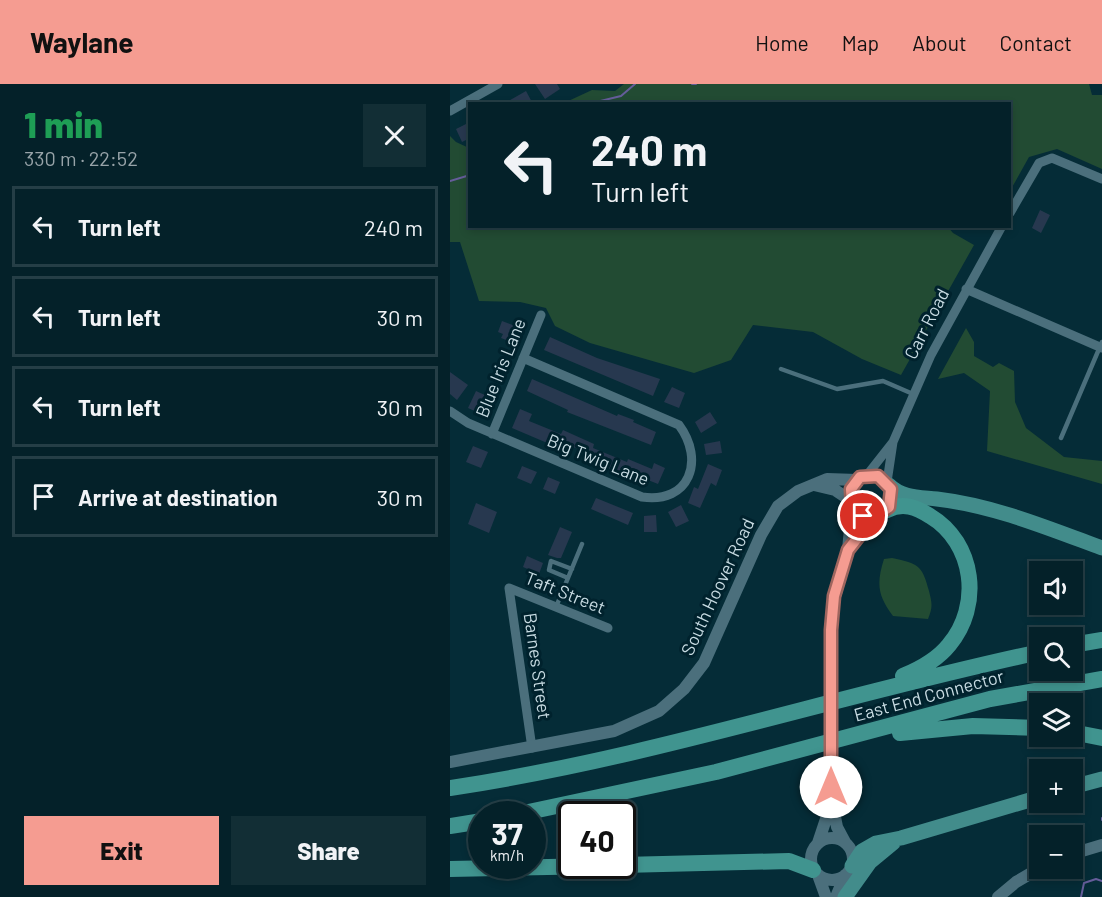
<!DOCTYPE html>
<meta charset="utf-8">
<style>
body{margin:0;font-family:Barlow,sans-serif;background:#122e35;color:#f1f3f6;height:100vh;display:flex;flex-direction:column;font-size:22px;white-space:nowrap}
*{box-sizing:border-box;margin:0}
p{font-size:20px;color:#97a3a8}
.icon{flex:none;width:33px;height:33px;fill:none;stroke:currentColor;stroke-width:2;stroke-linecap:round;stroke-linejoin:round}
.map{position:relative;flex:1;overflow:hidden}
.side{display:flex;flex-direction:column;background:#042129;width:450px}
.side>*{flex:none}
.banner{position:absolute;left:18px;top:18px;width:543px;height:126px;border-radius:0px;box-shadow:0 3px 9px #0003,0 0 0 2px #253e46;background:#042129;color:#f1f3f6;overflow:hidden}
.tools{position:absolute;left:579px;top:477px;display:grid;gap:12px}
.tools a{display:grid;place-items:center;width:54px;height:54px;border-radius:0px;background:#042129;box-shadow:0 3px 9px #0003,0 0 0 2px #253e46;font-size:30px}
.speed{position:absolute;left:18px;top:717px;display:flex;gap:12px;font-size:30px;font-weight:700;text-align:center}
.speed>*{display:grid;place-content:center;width:78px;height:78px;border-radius:50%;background:#042129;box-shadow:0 3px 9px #0003,0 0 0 2px #253e46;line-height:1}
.speed small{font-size:15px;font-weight:400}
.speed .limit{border:3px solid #111;border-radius:9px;background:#fff;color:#111}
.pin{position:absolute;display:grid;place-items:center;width:51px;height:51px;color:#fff;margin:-26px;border:3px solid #fff;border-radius:50%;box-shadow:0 2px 6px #0007}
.me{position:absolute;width:66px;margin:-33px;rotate:0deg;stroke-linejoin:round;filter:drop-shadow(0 0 4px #0008)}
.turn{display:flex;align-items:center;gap:21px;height:126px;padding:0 24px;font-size:27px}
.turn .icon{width:78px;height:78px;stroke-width:2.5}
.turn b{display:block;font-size:42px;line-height:51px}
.round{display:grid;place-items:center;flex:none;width:63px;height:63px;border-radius:0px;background:#122e35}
.summary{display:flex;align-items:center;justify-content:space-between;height:102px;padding:0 24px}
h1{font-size:36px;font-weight:800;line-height:45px;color:#1e9e55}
.action{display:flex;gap:12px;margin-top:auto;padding:12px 24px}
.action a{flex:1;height:69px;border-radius:0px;background:#f59c91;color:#111;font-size:24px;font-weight:800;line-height:69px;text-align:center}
.action a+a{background:#122e35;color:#f1f3f6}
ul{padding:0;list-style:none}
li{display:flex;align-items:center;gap:18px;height:81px;margin:0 12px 9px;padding:0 12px;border:3px solid #253e46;border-radius:0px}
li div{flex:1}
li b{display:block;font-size:22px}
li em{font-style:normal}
header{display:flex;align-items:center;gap:36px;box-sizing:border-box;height:84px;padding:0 30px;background:#f59c91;color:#111}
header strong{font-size:28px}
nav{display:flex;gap:33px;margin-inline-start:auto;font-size:21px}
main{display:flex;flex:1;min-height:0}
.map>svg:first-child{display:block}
</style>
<header>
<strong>Waylane</strong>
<nav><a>Home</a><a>Map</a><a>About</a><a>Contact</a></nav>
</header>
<main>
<section class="side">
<div class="summary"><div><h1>1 min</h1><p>330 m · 22:52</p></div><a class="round"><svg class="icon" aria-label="close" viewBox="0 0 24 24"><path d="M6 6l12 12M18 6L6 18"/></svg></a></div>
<ul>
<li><svg class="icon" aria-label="left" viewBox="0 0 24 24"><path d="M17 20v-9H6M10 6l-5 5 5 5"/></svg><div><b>Turn left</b></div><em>240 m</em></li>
<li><svg class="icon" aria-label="left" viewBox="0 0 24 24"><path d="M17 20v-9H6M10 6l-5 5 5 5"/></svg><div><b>Turn left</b></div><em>30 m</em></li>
<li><svg class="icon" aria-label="left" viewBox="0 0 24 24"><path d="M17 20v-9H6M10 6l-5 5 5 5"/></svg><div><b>Turn left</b></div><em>30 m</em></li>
<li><svg class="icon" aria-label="arrive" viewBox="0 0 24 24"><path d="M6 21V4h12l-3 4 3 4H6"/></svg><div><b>Arrive at destination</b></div><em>30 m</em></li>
</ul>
<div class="action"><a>Exit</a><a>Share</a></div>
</section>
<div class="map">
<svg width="652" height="813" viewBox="0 0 652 813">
<rect width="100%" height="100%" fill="#052c37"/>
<path fill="#224b33" d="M174 0H639L642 11H652V85L607 65 579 73 560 107V20L114 19 142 6 165 7Z
M0 52 6 58 19 64 20 142H497L503 149 524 161 451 291 412 275 363 248 303 241 281 276 244 289 140 259 105 242 96 224 70 218 29 217 10 158H0Z
M516 244 524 258V272L543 283 549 279 564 287 565 318 576 344 614 373 652 377V400L537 367 540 307 514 289 488 295Z
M442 474C469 480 472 481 479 507 482 519 483 523 478 535L443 532C428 512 426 500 434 475Z"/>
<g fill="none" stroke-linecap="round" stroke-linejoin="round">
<path stroke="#655d9a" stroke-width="2" d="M242 0H246
M138 20 171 12 185 0
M0 97 20 91
M652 734V736
M631 813 634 799 646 795 652 797"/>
</g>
<path fill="#27384f" d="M85 0H107L110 5 95 15Z
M76 7 83 20H53Z
M20 38V54L12 58 6 45Z
M590 126 600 131 591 149 582 144Z
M52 237 68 243 61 258 51 254 53 250 48 248Z
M100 253 147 274 210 295 203 312 94 266Z
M0 288 18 301 7 316 0 310Z
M82 295 167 332 168 330 184 336 183 338 206 348 201 361 117 328 118 326 77 307Z
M222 303 235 309 229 324 214 318Z
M26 307 37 312 29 329 18 324Z
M70 325 82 330 79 337 111 350 113 346 144 360 143 364 177 378 178 375 202 385 204 379 215 384 208 400 188 392 186 396 131 373 134 368 119 361 116 367 62 344Z
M260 328 267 339 251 349 245 338Z
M270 357 272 369 256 371 254 360Z
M23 362 38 368 31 384 16 378Z
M258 380 272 386 266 402 261 399 250 424 238 419 244 403 248 405Z
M72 382 87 388 81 400 67 394Z
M98 393 110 398 105 410 93 405Z
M146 414 183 429 178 441 141 425Z
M26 419 47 428 39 449 18 440Z
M231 421 239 437 226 443 218 428Z
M206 431 207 448H194V432Z
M110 443 122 448 111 474H107L98 471Z
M77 472 93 479 89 490 73 483Z"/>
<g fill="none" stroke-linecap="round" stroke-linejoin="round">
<path stroke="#4b6f7c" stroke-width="4.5" d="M331 285 387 305 433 297 463 310
M611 354 652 258
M118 494 99 486 101 477 122 485
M106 523 132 460"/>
<path stroke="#4b6f7c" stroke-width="9" d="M0 27 48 0
M560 129 589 79 602 74 652 95
M516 205 652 264
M0 327 18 339 192 413C240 420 255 376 229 341L73 274
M42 350 91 231
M417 391 443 358 481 271 552 142
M437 398 443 358
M82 664 59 504 158 544"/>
<path stroke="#4b6f7c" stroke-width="12" d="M400 412a21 21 0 1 1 42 0a21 21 0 1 1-42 0Z
M364 401 385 406 400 416
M399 465 424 433
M0 678 164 647 209 627 234 605 254 579 311 451 328 422 348 407 377 395 407 396
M382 718 387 743 395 758
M361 775a21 21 0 1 1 42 0a21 21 0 1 1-42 0Z
M368 759 382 717V524L398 466 402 423
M622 770 652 761
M368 791 376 813
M386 813 395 791
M548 813 566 798 590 784"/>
<path stroke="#428c8b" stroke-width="15" d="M439 401C452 414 470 413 487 415 545 422 598 444 652 464
M622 703 652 695
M402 782 412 767 426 759 451 754 590 713
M395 813 420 778 443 759"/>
<path stroke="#40948f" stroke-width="16" d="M437 426C453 418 466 423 480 432 525 459 532 522 499 561 487 576 470 585 453 592
M622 561 652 556
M622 648 652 654
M450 649 523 642 590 644
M0 704C201 674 391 610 590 568
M69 730 266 688 540 615 652 595
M0 742 32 737
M172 781 339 777 363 786
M0 785 151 782"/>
</g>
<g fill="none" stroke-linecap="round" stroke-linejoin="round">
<g stroke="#9f655e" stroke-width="15">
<path id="route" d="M381 703V546L384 512 398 466 424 433 439 423 441 405 428 392 410 393 401 405 402 423 413 432"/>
</g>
<use href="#route" stroke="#f59c91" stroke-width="10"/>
</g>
<g text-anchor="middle" stroke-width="6" stroke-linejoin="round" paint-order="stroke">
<g font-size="18" fill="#c7dbe2" stroke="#00222d">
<text transform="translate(477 240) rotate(-63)" y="6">Carr Road</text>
<text transform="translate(51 284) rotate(-68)" y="6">Blue Iris Lane</text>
<text transform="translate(148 376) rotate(22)" y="6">Big Twig Lane</text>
<text transform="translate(268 503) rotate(-65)" y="6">South Hoover Road</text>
<text transform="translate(115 509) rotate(22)" y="6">Taft Street</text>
<text transform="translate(87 582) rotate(82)" y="6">Barnes Street</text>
<text transform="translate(479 612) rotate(-15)" y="6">East End Connector</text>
</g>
</g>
</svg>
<div class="tools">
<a><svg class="icon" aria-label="sound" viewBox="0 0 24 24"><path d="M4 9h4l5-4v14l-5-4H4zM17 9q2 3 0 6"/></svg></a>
<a><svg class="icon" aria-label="search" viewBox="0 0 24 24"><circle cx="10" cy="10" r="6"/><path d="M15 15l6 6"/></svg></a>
<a><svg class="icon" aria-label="layers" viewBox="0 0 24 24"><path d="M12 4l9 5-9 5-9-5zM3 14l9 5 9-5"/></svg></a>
<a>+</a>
<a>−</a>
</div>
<div class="speed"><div>37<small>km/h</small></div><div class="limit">40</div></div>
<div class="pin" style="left:413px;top:432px;background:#d93025"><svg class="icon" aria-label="arrive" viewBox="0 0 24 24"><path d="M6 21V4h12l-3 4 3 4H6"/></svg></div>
<svg class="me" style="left:381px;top:703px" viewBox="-20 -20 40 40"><circle r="19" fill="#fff"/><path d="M0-13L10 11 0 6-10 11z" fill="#f59c91"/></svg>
<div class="banner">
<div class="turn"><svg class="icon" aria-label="left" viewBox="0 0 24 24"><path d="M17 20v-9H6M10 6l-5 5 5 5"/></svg><div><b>240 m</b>Turn left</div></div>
</div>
</div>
</main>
